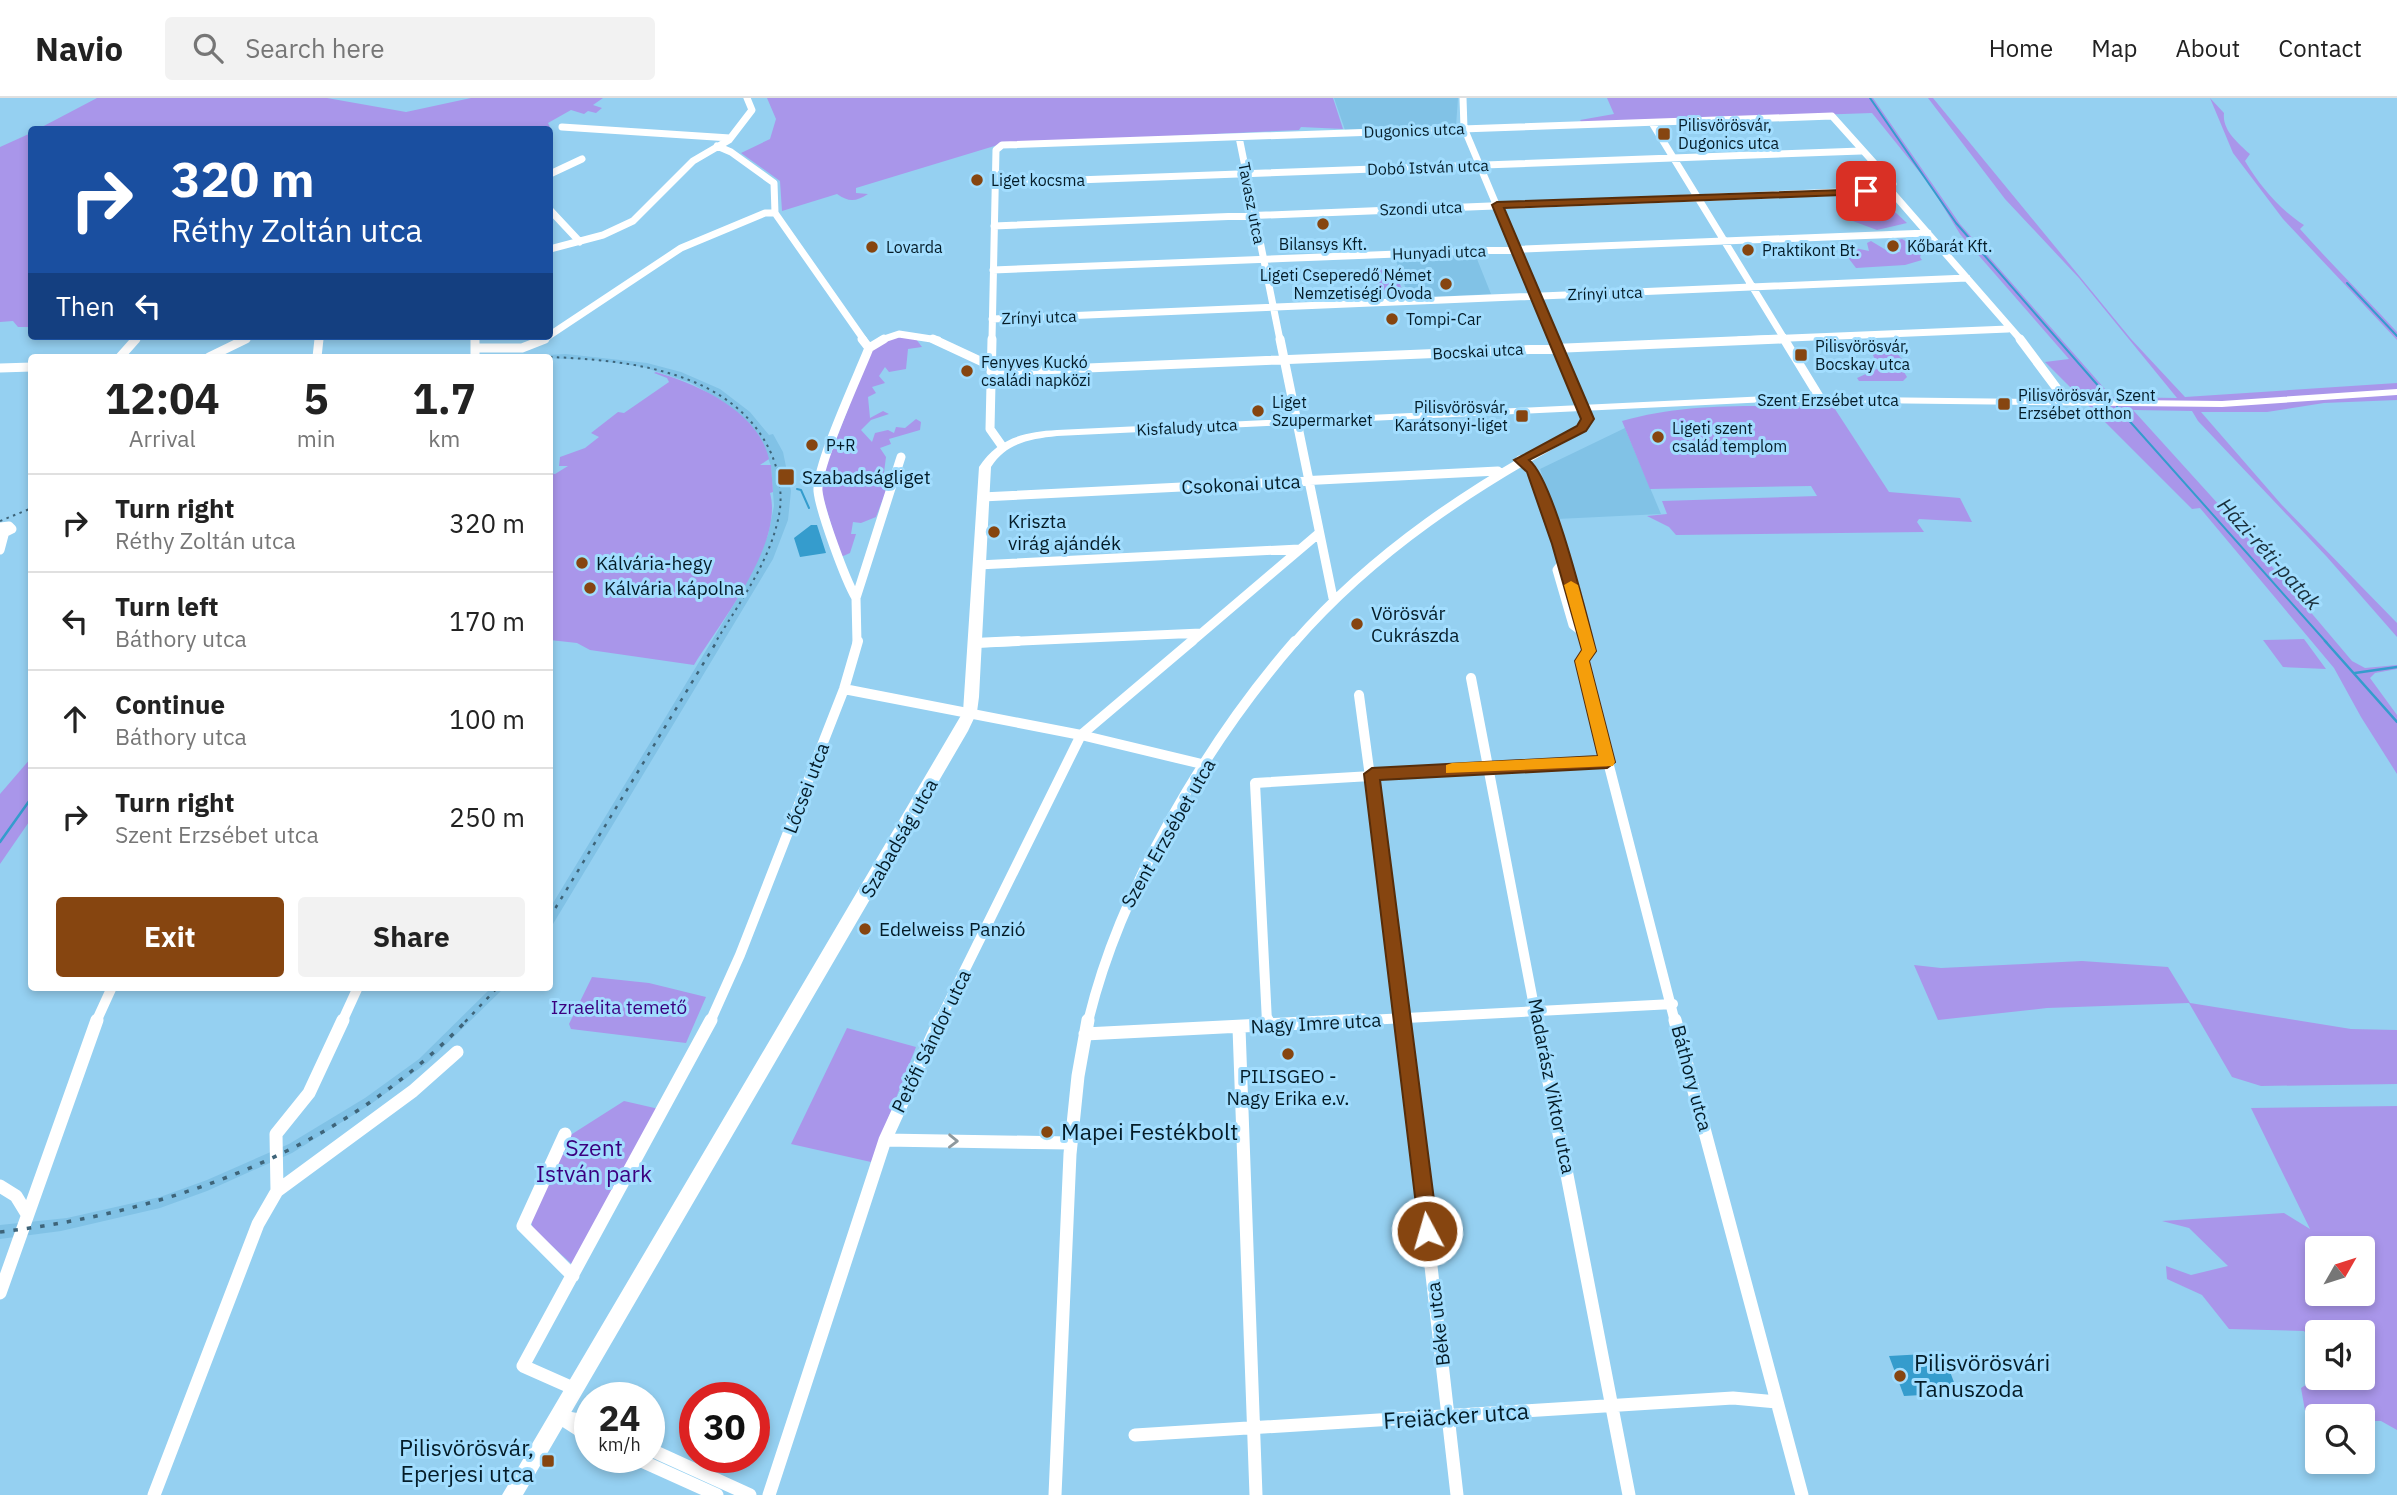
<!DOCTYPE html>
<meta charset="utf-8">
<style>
body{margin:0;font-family:"IBM Plex Sans",sans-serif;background:#f2f2f2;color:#222;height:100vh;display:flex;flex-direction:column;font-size:26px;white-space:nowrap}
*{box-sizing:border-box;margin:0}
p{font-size:23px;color:#767676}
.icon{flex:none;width:38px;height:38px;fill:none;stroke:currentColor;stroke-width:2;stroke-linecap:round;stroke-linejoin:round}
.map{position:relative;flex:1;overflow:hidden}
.drawer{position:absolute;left:28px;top:256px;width:525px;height:637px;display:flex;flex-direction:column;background:#fff;border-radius:7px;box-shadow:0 4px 10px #0003}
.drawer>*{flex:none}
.hud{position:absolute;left:28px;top:28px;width:525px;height:214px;border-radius:7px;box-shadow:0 4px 10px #0003;background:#1a4fa0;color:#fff;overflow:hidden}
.needle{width:46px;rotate:51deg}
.buttons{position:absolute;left:2305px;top:1138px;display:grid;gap:14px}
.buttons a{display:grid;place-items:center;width:70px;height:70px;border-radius:7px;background:#fff;box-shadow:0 4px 10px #0003;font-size:35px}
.speed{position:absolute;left:574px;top:1284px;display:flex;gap:14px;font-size:35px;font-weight:700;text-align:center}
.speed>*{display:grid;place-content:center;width:91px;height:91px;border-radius:50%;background:#fff;box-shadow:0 4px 10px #0003;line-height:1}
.speed small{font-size:18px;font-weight:400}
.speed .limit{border:10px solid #d22;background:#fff;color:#111}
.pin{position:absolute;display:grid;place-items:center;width:60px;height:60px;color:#fff;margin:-30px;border-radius:14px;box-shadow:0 4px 10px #0006}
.me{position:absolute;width:77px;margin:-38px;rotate:354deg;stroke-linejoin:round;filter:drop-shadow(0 0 5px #0008)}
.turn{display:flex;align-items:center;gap:24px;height:147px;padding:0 28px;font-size:32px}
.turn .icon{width:91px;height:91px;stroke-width:2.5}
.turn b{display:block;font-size:49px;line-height:60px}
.then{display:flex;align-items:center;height:66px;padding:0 28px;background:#0003;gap:14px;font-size:26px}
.eta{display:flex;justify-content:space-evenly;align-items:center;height:119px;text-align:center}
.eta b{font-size:42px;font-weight:700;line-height:49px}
.primary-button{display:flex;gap:14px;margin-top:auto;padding:14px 28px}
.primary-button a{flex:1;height:80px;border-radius:7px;background:#864510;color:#fff;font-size:28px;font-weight:700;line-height:80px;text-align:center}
.primary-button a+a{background:#f2f2f2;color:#222}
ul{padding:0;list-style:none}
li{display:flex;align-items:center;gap:21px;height:98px;padding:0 28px;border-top:2px solid #e0e0e0}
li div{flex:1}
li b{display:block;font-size:26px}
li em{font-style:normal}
header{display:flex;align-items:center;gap:42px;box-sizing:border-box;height:98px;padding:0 35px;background:#fff;border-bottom:2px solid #e0e0e0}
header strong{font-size:33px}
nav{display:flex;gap:38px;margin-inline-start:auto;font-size:24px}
.search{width:490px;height:63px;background:#f2f2f2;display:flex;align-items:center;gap:18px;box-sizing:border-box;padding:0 24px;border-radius:7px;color:#767676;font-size:26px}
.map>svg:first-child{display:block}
</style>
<header>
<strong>Navio</strong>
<div class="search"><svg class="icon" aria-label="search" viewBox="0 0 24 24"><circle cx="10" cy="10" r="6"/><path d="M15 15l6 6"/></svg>Search here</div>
<nav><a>Home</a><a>Map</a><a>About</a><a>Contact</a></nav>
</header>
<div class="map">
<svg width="2397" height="1397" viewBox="0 0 2397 1397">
<rect width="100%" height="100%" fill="#95d0f1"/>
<path fill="#81c2e6" d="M1334 0H1458L1456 28 1345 32Z
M1475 156 1491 196 1409 200 1395 160Z
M566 256 647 265 681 274 720 291 750 314 769 337 773 336 783 354 791 393 788 422 773 461 550 831V810L742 493 768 437 774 408 771 368 764 349 749 327 722 303 691 285 643 269 594 262 514 259Z
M1625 330 1661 416 1557 421 1540 371Z
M492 889H505L427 965 371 1006 292 1055 207 1093 160 1110 61 1133 0 1141V1127L67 1120 160 1099 207 1082 289 1046 365 1000 419 961Z"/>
<path fill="#a996ea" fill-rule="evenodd" d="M97 0H327L406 14 471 0H603L593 7 602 10 596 15 588 13 584 16 571 12 548 25 550 29 545 31H38Z
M767 0H1333L1343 31 1301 29 1299 32 1001 46 856 90V95L868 96C855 104 849 104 837 96L782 113 780 83 741 55 770 41 776 21Z
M1607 0H1873L1960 126 2112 299 2177 300 2079 180 2005 101 1928 0H1933L2131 241 2185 299 2397 285V302L2324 305 2267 314H2201L2281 406 2397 525V539L2327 459 2198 323 2192 313 2133 312 2230 419 2352 563 2365 570 2397 567V571L2375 575 2370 580 2397 617V676L2361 619 2334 570 2200 410 2192 411 2045 264 2069 261 1960 136 1930 87 1872 15 1582 25 1580 22 1614 16Z
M2210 0 2224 15C2222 32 2238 45 2250 56L2245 63C2260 88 2279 111 2304 127L2300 131C2331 166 2365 199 2397 234V242L2283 121 2233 55Z
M31 35V229H18L13 223 0 224V49Z
M1895 114 1907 125 1877 132 1850 122 1845 117Z
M1902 141 1923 153 1920 159 1922 162 1905 167 1856 170 1843 153 1855 150 1869 153 1867 145 1871 143 1886 152 1900 154 1898 142Z
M1395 171 1403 195 1381 196 1373 172Z
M905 239 916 241 922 249 908 251 906 271 889 274 885 269 879 278 885 285 872 289 876 295 868 299 870 320 883 313 889 316 871 322 861 332 872 344 875 335 888 332 894 335 896 329 905 330 916 321 921 324 920 332 889 341 891 346 880 350 886 359 883 382 886 393 876 419 861 425 853 424 851 436H856L850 455 841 459 821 393 824 373 871 251 891 240Z
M1879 252 1896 254 1906 266 1901 269 1907 279 1903 283H1859L1857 280 1879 270 1872 255Z
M656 274C696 286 758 312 769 361L760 367H771L773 394 770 395C784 446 720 525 694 567L590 552 577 545 550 542V375L555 376 568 368H559L560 359 585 350 599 339 591 335 618 314 624 315 669 284 667 280 654 275Z
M1833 308 1889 394 1960 400 1972 424 1919 421 1917 424 1924 434 1676 437 1669 429 1647 418 1667 416 1662 403 1817 398 1811 388 1650 391 1622 323C1689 303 1763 309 1833 308Z
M2304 541 2326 571 2283 569 2263 542Z
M31 660V721L0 766V696Z
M2082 863 2168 869 2190 905 2351 931 2397 932V986L2261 988 2232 979 2189 905 2047 910 1938 922 1914 867 1941 870Z
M592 879 649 885 706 899 686 945 571 931 569 926Z
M847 930 916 949 871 1064 791 1046Z
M624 1003 659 1011 574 1168 533 1131 531 1123 569 1038Z
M2397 1008V1332L2381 1323H2363L2362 1318H2317V1324H2307L2301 1290 2318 1279H2362V1234H2317V1249L2304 1233 2229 1231 2202 1197 2167 1181 2166 1168 2191 1177 2228 1168 2189 1130 2162 1123 2284 1115 2310 1131 2251 1010ZM2317 1150H2362V1195H2317Z"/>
<path fill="#359ccd" d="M811 427H817L826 455 800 459 794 440Z
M1943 1255 1958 1295 1904 1298 1889 1258Z"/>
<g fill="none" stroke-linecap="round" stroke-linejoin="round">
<path stroke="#359ccd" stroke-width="2" d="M1870 0 1956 125 2108 299
M2347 185 2397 238
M2117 309 2327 545
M797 391 801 392 809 410"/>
<path stroke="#359ccd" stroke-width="2.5" d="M2325 543 2397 624
M2355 575 2397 569
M0 744 32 699"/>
<path stroke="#fff" stroke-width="7" d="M1463 0 1464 30 1553 242
M1652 25 1785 242
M562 29 730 40
M1239 39 1280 242
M717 48 731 54 774 85 775 115 864 242
M550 76 582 61
M996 85 1861 53
M550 112 580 144
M994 128 1890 92
M550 151 603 137 633 123 693 63 729 42 752 12 747 0
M993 172 1928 135
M992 221 1967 180
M550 237 681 150 765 115H775
M318 238 319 242
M475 238V242
M134 242 138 238
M242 242 251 238
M542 242 549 238
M881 242 899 236 938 242
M992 242 996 52 1002 47 1832 18 1893 86 1890 92 2021 242
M1739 242 2008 231"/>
<path stroke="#fff" stroke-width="9" d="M475 241V259
M862 241 869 250
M933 241 991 268
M992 241 990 331 1002 348
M1280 241 1333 500
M1784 241 1820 300
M2020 241 2061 296 2073 303
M476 250H522L545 241
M120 259 136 241
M209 259 246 241
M317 259 319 241
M0 270 32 269
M991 274 1781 241
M1520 362 1536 378 1564 463 1557 472 1573 527 1585 536 1587 545
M982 399 1498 373
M0 429 9 428 12 431 0 437
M0 452 4 437
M1564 463 1585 536
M978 467 1299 451
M856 500C845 481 820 413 818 393 816 368 858 278 869 250L884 241
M857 545 856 500 901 359
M979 545 1201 535
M1190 545 1318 436
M1294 545C1374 453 1475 387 1582 330L1587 324 1552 241"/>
<path stroke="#fff" stroke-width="10" d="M1587 543 1589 553 1582 563 1675 924
M974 545 1018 543
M1471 580 1537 924
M844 591 1081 637 1206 667
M1359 597 1403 924
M96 924 112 889
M342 924 358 889
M710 924 740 857 844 591 858 543
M939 924 1081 637 1192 543
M1088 924C1119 793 1207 644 1295 543
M1267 924 1255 685 1607 664
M1329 924 1673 906"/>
<path stroke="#fff" stroke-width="13" d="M1267 922V928
M1403 922 1457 1397
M1537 922 1629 1397
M1675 922 1802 1397
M1239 930 1256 1397
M1085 936 1363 922
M565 1036 523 1128 573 1178
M885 1042 1070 1045
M0 1088 16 1098 27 1116
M277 1093 413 993 457 954
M0 1195 97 922
M575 1291 523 1268 711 922
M559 1319 590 1339
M562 1319 590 1324
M1135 1337 1733 1300 1777 1304
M649 1351 750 1397
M635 1360 717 1397
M154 1397 258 1126 277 1093 276 1036 309 995 343 922
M769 1397 885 1042 940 922
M1055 1397 1070 1056 1078 978 1088 922"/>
<path fill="#fff" fill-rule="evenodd" d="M2397 291V297L2222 309 1768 304 1057 338C1030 341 1006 345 991 369L979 599 977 614 968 633 523 1397H502L963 614 979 369C998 340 1024 334 1057 332L1768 298 2222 303Z"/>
<path stroke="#3e6479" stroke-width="2" stroke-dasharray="2.5 4.5" stroke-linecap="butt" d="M550 259C629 262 734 273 771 355 779 373 783 397 779 417 770 464 739 505 715 545
M0 423 32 410"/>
<path stroke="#3e6479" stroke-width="2.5" stroke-dasharray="3.5 7" stroke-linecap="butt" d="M550 819 717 543
M465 924 498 889"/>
<path stroke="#3e6479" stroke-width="3.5" stroke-dasharray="4.5 9" stroke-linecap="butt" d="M0 1134C175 1113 342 1052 467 922"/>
</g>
<defs><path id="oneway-chevron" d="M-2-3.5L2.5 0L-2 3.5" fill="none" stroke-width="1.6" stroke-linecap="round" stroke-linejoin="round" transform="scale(1.75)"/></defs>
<use stroke="#8e999e" href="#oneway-chevron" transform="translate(953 1043) rotate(1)"/>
<path fill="#864510" stroke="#572d0a" stroke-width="2" d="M1870 91 1866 96 1504 110 1594 321 1586 333 1529 362C1554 382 1586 516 1596 553L1589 563 1615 664 1607 670 1380 682 1438 1133 1435 1140 1427 1142 1420 1140 1364 676 1372 670 1598 658 1575 563 1582 552 1552 446 1527 374 1514 362 1577 328 1581 321 1492 107 1497 104Z"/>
<path fill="#f59e0b" d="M1571 483 1578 487 1596 553 1589 563 1615 664 1613 668 1446 675V667L1452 665 1598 658 1575 563 1582 552 1564 487Z"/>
<g fill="#864510" stroke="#a2ddfe" stroke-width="2.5">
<rect x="1657" y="29" width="14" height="14" rx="3.5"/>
<circle cx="977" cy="82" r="7"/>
<circle cx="1323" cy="126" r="7"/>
<circle cx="1893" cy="148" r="7"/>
<circle cx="872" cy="149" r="7"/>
<circle cx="1748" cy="152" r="7"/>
<circle cx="1446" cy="186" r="7"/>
<circle cx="1392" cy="221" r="7"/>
<rect x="1794" y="250" width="14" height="14" rx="3.5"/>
<circle cx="967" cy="273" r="7"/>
<rect x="1997" y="299" width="14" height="14" rx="3.5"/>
<circle cx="1258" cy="313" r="7"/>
<rect x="1515" y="311" width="14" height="14" rx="3.5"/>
<circle cx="1658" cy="339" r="7"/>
<circle cx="812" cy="347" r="7"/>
<rect x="777" y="370" width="18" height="18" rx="3.5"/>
<circle cx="994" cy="434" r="7"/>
<circle cx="582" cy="465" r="7"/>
<circle cx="590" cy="490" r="7"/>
<circle cx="1357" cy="526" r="7"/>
<circle cx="865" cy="831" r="7"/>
<circle cx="1288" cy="956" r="7"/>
<circle cx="1047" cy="1034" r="7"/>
<circle cx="1900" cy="1278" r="7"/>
<rect x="541" y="1356" width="14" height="14" rx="3.5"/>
</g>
<g text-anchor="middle" stroke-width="6" stroke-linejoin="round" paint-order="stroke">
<g font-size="16" fill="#041c28" stroke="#a2ddfe" text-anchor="start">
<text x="1678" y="33">Pilisvörösvár,<tspan x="1678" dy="18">Dugonics utca</tspan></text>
<text x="991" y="88">Liget kocsma</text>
<text x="1323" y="152" text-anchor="middle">Bilansys Kft.</text>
<text x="1907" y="154">Kőbarát Kft.</text>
<text x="886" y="155">Lovarda</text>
<text x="1762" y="158">Praktikont Bt.</text>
<text x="1432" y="183" text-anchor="end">Ligeti Cseperedő Német<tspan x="1432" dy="18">Nemzetiségi Óvoda</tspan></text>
<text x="1406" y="227">Tompi-Car</text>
<text x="1815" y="254">Pilisvörösvár,<tspan x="1815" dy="18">Bocskay utca</tspan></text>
<text x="981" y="270">Fenyves Kuckó<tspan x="981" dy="18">családi napközi</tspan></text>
<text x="2018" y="303">Pilisvörösvár, Szent<tspan x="2018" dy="18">Erzsébet otthon</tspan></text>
<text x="1272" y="310">Liget<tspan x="1272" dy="18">Szupermarket</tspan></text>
<text x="1508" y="315" text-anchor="end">Pilisvörösvár,<tspan x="1508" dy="18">Karátsonyi-liget</tspan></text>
<text x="1672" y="336">Ligeti szent<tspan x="1672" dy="18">család templom</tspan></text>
<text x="826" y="353">P+R</text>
</g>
<g font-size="16" fill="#041c28" stroke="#a2ddfe">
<text transform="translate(1414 32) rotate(-2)" y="6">Dugonics utca</text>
<text transform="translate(1428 69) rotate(-2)" y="6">Dobó István utca</text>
<text transform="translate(1252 105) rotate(79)" y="6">Tavasz utca</text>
<text transform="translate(1421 110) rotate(-2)" y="6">Szondi utca</text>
<text transform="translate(1439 154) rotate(-2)" y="6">Hunyadi utca</text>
<text transform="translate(1605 195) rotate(-2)" y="6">Zrínyi utca</text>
<text transform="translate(1039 219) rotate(-2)" y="6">Zrínyi utca</text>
<text transform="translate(1478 253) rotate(-3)" y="6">Bocskai utca</text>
<text x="1828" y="308">Szent Erzsébet utca</text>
<text transform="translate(1187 329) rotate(-3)" y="6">Kisfaludy utca</text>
</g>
<g font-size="19" fill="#041c28" stroke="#a2ddfe" text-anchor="start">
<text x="802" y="386">Szabadságliget</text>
<text x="1008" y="430">Kriszta<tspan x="1008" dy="22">virág ajándék</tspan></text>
<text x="596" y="472">Kálvária-hegy</text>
<text x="604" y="497">Kálvária kápolna</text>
<text x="1371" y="522">Vörösvár<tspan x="1371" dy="22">Cukrászda</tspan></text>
<text x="879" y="838">Edelweiss Panzió</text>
<text x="1288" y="985" text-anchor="middle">PILISGEO -<tspan x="1288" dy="22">Nagy Erika e.v.</tspan></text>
</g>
<g font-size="19" fill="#041c28" stroke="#a2ddfe">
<text transform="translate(1241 386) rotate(-3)" y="7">Csokonai utca</text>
<text transform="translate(806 690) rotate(-69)" y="7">Lőcsei utca</text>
<text transform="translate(1168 735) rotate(-60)" y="7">Szent Erzsébet utca</text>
<text transform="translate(899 740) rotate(-60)" y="7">Szabadság utca</text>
<text transform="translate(1316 925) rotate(-3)" y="7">Nagy Imre utca</text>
<text transform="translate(931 943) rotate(-64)" y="7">Petőfi Sándor utca</text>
<text transform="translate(1692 980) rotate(75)" y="7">Báthory utca</text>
<text transform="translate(1552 988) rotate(79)" y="7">Madarász Viktor utca</text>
<text transform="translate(1438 1226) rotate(-97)" y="7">Béke utca</text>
</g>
<g font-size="19" fill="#3b007f" stroke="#a2ddfe">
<text x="619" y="916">Izraelita temető</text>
</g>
<g font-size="21" font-style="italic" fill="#1a303c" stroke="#a2ddfe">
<text transform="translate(2269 456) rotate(48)" y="7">Házi-réti-patak</text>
</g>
<g font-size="23" fill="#041c28" stroke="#a2ddfe" text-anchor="start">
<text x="1061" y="1042">Mapei Festékbolt</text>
<text x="1914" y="1273">Pilisvörösvári<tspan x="1914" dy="26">Tanuszoda</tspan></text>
<text x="534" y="1358" text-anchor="end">Pilisvörösvár,<tspan x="534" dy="26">Eperjesi utca</tspan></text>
</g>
<g font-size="23" fill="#3b007f" stroke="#a2ddfe">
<text x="594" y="1058">Szent<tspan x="594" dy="26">István park</tspan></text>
</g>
<g font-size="23" fill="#041c28" stroke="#a2ddfe">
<text transform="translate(1456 1318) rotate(-4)" y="8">Freiäcker utca</text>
</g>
</g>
</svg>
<div class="buttons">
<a><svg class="needle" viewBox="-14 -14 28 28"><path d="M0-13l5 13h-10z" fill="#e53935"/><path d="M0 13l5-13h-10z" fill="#767676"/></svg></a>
<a><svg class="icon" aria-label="sound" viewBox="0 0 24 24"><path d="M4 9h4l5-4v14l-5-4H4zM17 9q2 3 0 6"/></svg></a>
<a><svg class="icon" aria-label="search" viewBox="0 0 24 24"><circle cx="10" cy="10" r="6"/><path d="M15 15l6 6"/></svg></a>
</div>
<div class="speed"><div>24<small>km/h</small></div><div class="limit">30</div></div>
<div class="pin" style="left:1866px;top:93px;background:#d93025"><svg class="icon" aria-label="arrive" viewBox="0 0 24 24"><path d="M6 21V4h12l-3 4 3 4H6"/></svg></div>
<svg class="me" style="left:1427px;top:1133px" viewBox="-20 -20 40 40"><circle r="17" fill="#864510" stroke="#fff" stroke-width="3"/><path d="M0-11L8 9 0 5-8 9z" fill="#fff"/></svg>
<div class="hud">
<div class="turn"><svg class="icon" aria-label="right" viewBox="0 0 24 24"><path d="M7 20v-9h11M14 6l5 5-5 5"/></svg><div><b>320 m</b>Réthy Zoltán utca</div></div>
<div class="then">Then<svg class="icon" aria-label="left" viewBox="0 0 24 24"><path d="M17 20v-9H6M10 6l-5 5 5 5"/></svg></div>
</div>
<section class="drawer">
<div class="eta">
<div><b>12:04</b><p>Arrival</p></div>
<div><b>5</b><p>min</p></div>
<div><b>1.7</b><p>km</p></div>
</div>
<ul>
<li><svg class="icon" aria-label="right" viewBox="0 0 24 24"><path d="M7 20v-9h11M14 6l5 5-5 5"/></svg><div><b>Turn right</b><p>Réthy Zoltán utca</p></div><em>320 m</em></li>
<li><svg class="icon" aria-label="left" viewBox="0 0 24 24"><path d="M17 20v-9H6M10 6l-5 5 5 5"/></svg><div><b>Turn left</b><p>Báthory utca</p></div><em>170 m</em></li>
<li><svg class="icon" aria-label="ahead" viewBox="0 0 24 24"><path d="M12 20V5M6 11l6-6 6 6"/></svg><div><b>Continue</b><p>Báthory utca</p></div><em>100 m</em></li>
<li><svg class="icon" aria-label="right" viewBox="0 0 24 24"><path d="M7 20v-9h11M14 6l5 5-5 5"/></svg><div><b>Turn right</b><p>Szent Erzsébet utca</p></div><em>250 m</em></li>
</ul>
<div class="primary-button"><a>Exit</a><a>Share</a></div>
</section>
</div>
